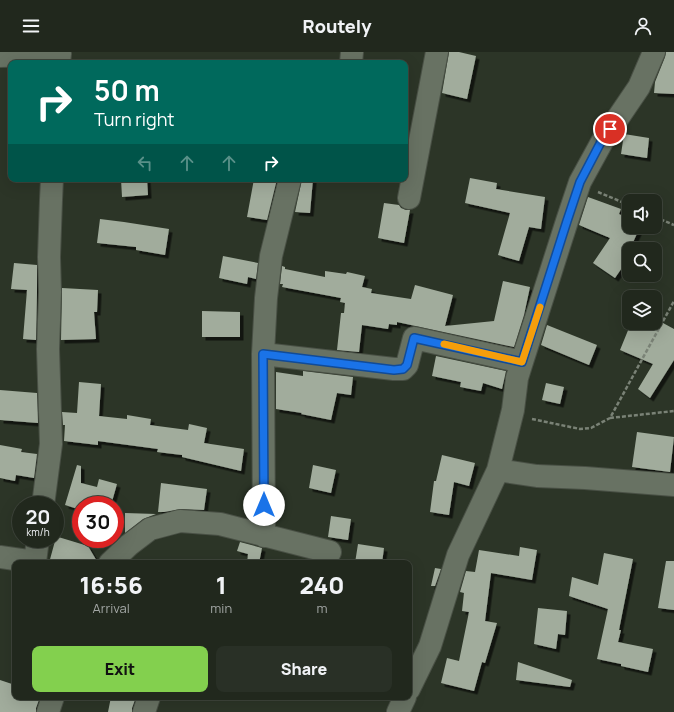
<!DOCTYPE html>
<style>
body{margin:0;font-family:Manrope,sans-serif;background:#293026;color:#f1f3f6;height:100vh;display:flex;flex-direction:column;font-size:15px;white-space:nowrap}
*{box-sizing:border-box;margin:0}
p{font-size:13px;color:#a2a6a4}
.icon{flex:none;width:22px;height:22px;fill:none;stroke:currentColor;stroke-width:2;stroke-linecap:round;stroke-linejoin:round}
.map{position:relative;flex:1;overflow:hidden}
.drawer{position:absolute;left:12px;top:508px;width:400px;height:140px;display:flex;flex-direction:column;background:#21281d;border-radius:8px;box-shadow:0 4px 16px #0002,0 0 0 1px #3e443b}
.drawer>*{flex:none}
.hud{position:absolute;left:8px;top:8px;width:400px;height:122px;border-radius:8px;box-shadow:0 4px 16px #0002,0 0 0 1px #3e443b;background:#00695c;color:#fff;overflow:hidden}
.tools{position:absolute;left:622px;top:142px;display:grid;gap:8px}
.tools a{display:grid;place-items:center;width:40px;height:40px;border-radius:8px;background:#21281d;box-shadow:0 4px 16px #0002,0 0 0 1px #3e443b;font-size:20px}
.speed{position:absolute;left:12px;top:444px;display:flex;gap:8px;font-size:20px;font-weight:700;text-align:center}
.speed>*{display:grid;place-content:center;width:52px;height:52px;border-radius:50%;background:#21281d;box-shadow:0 4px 16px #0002,0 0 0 1px #3e443b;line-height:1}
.speed small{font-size:10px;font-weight:400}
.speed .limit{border:6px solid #d22;background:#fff;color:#111}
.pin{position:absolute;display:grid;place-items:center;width:34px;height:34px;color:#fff;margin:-17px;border:2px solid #fff;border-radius:50%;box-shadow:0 1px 4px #0007}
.me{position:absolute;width:44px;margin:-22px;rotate:0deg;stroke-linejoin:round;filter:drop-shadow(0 0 3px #0008)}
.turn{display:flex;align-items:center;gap:14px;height:84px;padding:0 20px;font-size:18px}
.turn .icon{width:52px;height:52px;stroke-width:2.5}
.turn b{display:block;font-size:28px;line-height:34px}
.lanes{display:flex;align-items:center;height:38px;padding:0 20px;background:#0003;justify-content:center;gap:20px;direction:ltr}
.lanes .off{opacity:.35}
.eta{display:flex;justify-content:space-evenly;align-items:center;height:68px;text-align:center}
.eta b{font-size:24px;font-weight:800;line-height:28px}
.primary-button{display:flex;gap:8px;margin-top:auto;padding:8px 20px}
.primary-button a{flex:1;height:46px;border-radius:8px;background:#83d04e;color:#111;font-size:16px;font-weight:800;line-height:46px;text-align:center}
.primary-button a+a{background:#293026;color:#f1f3f6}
header{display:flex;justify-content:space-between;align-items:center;height:52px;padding:0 20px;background:#21281d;font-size:18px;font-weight:800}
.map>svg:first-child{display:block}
</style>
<header><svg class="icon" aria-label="menu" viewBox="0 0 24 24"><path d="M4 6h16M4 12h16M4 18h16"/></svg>Routely<svg class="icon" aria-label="person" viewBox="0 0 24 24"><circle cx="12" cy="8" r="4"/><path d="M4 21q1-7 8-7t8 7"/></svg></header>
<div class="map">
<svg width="674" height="660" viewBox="0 0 674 660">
<defs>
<filter id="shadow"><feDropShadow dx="3.5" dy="3.5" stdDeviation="0" flood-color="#0009"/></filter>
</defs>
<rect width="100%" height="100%" fill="#2c3527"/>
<path fill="#a1ac9c" filter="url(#shadow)" d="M449 0H459L476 4 467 47 442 41Z
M666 0H674V42L654 41 655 30 665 5Z
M624 82 649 86 647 106 621 102Z
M470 126 497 131 496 137 545 145 541 177 529 175 519 209 498 203 510 161 465 151Z
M121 127H147L148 143 122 145Z
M254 127H277L267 168 247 165Z
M302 127H313L310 161 295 160Z
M588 145 621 157 619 162 629 167V175H640L630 197H629V200L626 206 628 207 615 226 593 211 610 186 579 173Z
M384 151 399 153 401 156 406 158H410L404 191 378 186Z
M100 167 124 170 169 177 165 203 136 198V195L97 191Z
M223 204 258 211 256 227 248 225 247 232 219 226Z
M14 211 37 213V240L36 288 23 287 27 238 11 237Z
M282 214 285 215V217L325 225V219L346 222 347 220 365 224 362 235 372 237 371 241 411 247 415 233 453 243 445 274 494 269 503 229 530 235 524 263 514 295 397 270V273L389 272 388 277 362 273 359 300 337 298 341 261H344L345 251 340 250 341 246 282 235 283 232H280Z
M62 236 98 238 97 260H94L96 287 61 288Z
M202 259 240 260V285H202Z
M631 271H663L674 277V308L650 346 638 337 653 312 620 298Z
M547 273 597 293 589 313 541 293Z
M436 304 506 319 502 337 483 331 481 339 460 335 461 330 432 324Z
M303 319 353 325 351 343 337 341 331 368 301 362 302 361 276 357V320L303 324Z
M79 330 101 332 99 364 127 367V363L151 367 150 373 188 378 189 372 207 376 204 391 244 397 241 419 182 405V403L157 400 158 397 98 389V393L64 389 65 373H63L62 360 77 361Z
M546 331 564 335 560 352 542 348Z
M0 338 37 341 38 371 0 368Z
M637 380 674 385 670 420 632 415Z
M0 393 22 397 21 400 37 402 34 426 16 423 15 429 0 426Z
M442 403 475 411 469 434 454 430 449 463 430 460 434 429H436Z
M77 413 81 414V431L97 435 99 427 117 432 111 453H81V458L65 453Z
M313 413 336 418 331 441 309 436Z
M161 431 207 437 204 458 181 457 164 460H158Z
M125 461 156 462 143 467 125 481Z
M331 464 351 467 348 488 328 485Z
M55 484 88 494 98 511H49L55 489Z
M240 490 262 496 259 511H247L248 502 237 499Z
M358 492 384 496 382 511H355Z
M520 495 537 498 532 528 491 521 485 569 497 571 485 611 482 610 474 639 441 631 447 606 459 609 469 560 462 559 464 541 460 540 466 519 475 520 479 498 519 504Z
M604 501 633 507 619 578H621L618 590 653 597 648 620 621 614V612L597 607 608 557 569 544 572 525 598 533Z
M666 509H674V558L658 556Z
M435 516 441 517 435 534H431Z
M538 556 567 559 565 583 558 582 556 597 534 592Z
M518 610 572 628 570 635 516 628Z
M0 628 15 633V645H40L36 656V660H0Z
M111 645H136L132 656V660H108Z"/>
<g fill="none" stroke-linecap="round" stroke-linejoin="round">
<g stroke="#495045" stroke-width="24">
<path id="minor" d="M0 4 60 2 59 11
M351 11 352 0
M409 146 437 0
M263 302 394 317H403L407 313 414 286 522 310 517 326 513 358 498 418 458 503 430 594 409 637
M522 310 567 169 580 130 603 88 639 35 654 0
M498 418 537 424 585 426 674 433
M43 453 51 392 48 297 50 240 49 205 51 148 52 127
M264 484 263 302 266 246 271 204 290 127
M0 505 35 510
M36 511 35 510 38 487
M110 511 129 493 150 477 180 469 220 472 330 500
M48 660 53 645
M144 660 149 645
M398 660 405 645"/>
</g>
<path stroke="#7a8276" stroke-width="2.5" stroke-dasharray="4 2" stroke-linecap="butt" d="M598 140 629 153
M655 165 674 173
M610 366 674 359
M532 367 580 377 591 376 610 366 674 249"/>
<use href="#minor" stroke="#687263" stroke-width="22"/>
</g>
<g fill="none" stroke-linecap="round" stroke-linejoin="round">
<g stroke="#114b97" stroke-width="10">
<path id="route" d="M264 453 263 302 394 318 403 317 407 313 414 286 522 310 567 169 580 130 602 88 610 77"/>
</g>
<use href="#route" stroke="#1a73e8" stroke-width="7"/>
<path stroke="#f59e0b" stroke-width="7" d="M444 292 522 310 540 255"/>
</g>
</svg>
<div class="tools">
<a><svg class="icon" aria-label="sound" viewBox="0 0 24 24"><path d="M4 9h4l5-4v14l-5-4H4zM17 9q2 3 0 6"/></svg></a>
<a><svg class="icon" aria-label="search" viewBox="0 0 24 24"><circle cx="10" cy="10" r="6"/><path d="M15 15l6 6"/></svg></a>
<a><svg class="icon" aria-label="layers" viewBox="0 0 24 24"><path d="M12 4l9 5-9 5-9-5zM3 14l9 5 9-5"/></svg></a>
</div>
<div class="speed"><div>20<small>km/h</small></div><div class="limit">30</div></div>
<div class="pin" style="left:610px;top:77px;background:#d93025"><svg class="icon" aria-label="arrive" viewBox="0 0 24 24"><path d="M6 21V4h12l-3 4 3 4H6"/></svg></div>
<svg class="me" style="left:264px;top:453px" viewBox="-20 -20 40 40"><circle r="19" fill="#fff"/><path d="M0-13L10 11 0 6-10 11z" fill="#1a73e8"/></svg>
<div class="hud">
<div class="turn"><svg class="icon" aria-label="right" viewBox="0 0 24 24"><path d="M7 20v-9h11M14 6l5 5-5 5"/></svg><div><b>50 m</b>Turn right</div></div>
<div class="lanes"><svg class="icon off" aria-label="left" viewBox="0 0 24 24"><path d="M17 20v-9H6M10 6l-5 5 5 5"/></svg><svg class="icon off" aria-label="ahead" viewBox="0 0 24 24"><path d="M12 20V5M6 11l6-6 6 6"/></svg><svg class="icon off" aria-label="ahead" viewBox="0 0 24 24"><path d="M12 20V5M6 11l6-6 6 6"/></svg><svg class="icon" aria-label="right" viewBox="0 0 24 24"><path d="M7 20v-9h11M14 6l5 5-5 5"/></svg></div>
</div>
<section class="drawer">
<div class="eta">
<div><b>16:56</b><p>Arrival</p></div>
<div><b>1</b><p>min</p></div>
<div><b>240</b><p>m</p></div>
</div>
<div class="primary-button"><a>Exit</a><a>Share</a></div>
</section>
</div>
